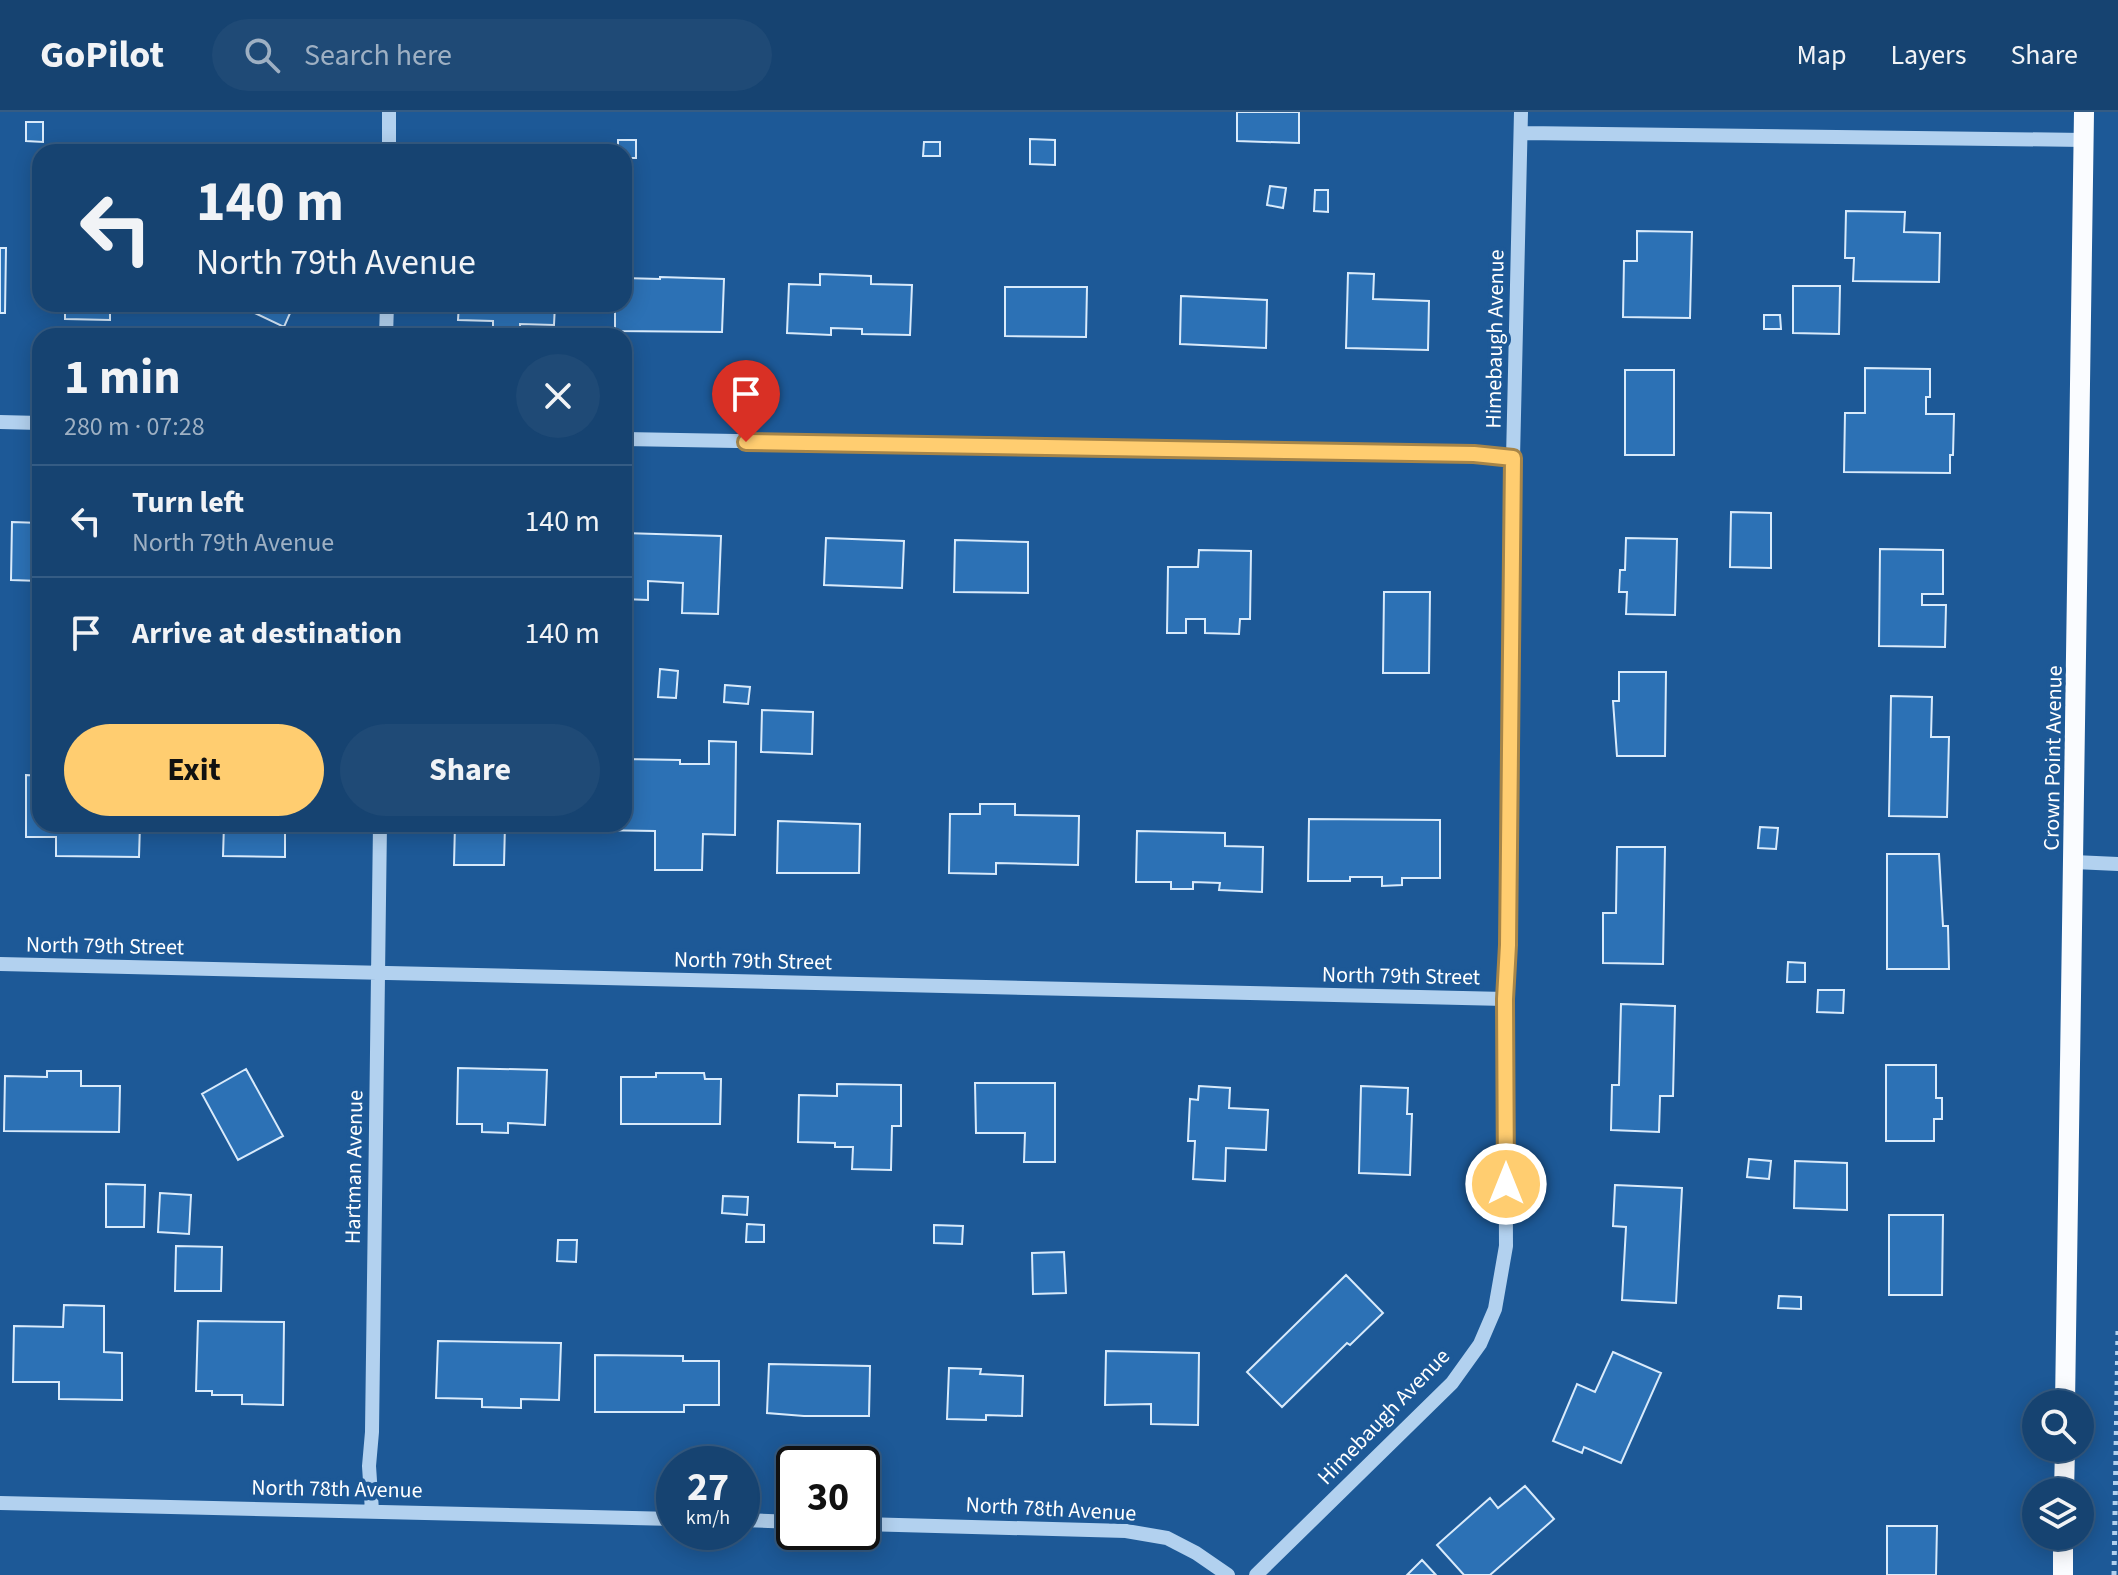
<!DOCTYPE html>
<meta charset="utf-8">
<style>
body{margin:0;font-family:"Source Sans 3",sans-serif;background:#1f4a76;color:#f1f3f6;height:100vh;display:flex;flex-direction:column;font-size:30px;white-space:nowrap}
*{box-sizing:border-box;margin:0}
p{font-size:26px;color:#9eb0c3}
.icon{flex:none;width:44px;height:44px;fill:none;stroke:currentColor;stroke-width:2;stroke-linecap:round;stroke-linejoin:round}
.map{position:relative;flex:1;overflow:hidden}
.drawer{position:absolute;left:32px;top:216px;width:600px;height:504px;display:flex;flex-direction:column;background:#164371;border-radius:24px;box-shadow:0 4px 20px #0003,0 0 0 2px #355c84}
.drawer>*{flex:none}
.top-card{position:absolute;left:32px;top:32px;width:600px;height:168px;border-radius:24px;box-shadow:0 4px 20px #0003,0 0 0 2px #355c84;background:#164371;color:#f1f3f6;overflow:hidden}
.tools{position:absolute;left:2022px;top:1278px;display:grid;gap:16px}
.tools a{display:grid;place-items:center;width:72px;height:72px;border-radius:50%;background:#164371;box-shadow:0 4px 20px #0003,0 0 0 2px #355c84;font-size:40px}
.speed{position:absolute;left:656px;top:1334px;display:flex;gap:16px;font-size:40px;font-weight:700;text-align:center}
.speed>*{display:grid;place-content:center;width:104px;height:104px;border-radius:50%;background:#164371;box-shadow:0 4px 20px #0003,0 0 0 2px #355c84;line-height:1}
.speed small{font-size:20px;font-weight:400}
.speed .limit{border:4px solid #111;border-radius:12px;background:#fff;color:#111}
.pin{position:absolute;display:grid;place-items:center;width:68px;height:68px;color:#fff;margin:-82px -34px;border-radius:50% 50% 50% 0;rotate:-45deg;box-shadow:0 0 8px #0007}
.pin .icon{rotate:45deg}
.me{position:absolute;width:88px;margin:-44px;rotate:0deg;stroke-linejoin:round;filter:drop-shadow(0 0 6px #0008)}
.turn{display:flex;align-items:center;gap:28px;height:168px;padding:0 32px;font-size:36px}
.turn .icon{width:104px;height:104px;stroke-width:2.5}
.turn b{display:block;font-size:56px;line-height:68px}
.round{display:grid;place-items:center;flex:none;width:84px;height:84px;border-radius:42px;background:#1f4a76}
.overview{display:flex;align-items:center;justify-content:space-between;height:136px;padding:0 32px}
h1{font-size:48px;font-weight:700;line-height:60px}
.cta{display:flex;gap:16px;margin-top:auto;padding:16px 32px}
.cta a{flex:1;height:92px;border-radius:48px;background:#ffcd70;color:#111;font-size:32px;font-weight:700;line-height:92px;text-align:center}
.cta a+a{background:#1f4a76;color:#f1f3f6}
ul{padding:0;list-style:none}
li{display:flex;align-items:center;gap:24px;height:112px;padding:0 32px;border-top:2px solid #355c84}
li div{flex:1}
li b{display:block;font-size:30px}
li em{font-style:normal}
header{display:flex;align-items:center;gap:48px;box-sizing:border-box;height:112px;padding:0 40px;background:#164371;border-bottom:2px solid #355c84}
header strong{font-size:38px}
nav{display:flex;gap:44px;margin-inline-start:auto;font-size:28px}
.search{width:560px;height:72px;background:#1f4a76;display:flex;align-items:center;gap:20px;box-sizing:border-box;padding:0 28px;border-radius:44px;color:#9eb0c3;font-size:30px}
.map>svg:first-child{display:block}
</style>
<header>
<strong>GoPilot</strong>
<div class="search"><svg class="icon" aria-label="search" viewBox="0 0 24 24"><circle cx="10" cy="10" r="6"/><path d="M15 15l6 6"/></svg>Search here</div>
<nav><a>Map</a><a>Layers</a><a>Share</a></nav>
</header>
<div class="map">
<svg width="2118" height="1463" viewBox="0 0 2118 1463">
<rect width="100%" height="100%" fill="#1d5997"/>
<path fill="#2c71b5" stroke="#d8eafb" stroke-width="2" d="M1237 0H1299V31L1237 29Z
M26 10H43V30L26 29Z
M1030 27 1055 28V53L1030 52Z
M618 28H636V46H624V40H618Z
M924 30H940V44H923Z
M1270 74 1286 76 1283 96 1267 93Z
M1315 78H1328V100L1314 99Z
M1846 99 1905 100 1904 120 1940 121 1939 170 1853 169 1854 146H1845Z
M1637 119 1692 120 1690 206 1623 205 1624 149H1637Z
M0 136H6L5 201H0Z
M1348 161 1374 162 1373 187 1429 189 1428 238 1346 236Z
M820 162 871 164V172L912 173 910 223 862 222V217L831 216V223L787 221 789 172 820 173Z
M660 165 724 167 722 220 615 219V192H624V166L660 167Z
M1793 174H1840L1839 222 1793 221Z
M1005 175H1087L1086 225 1005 224Z
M1181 184 1267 188 1266 236 1180 232Z
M65 192H110V208L65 207Z
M236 192H294L284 215Z
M459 192H555L554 213 520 212V220L493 219V209L458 208Z
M1764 203H1780L1781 217H1764Z
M1865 256 1930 257V285H1926V302H1954L1953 343H1950V361L1844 360 1845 301H1865Z
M1625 258H1674V343H1625Z
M1731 400 1771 401V456L1730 455Z
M12 410 40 411V469L11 468Z
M624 421 721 424 718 502 682 501 683 471 648 469V488L624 487Z
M826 426 904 429 902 476 824 473Z
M1626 426 1677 427 1675 503 1626 502 1627 480H1619L1620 458H1625Z
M955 428 1028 430V481L954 480Z
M1880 437 1943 438V482H1922V493H1946L1945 535 1879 534Z
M1199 438 1251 439 1250 507H1240L1239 522 1205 521V507H1186V521H1167L1168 455H1198Z
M1384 480H1430L1429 561H1383Z
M660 557 678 559 676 586 658 585Z
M1619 560H1666L1665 644H1617L1613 589H1619Z
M725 573 750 575 748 592 724 590Z
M1891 584 1932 585 1931 625H1949L1947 705 1889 704Z
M762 598 813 600 812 642 761 640Z
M709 629 736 630 735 723 703 722 702 758H655V719L595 718V712H624V647L680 648V652H709Z
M26 663 40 664V712H140L139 745 56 744V725H26Z
M980 692H1015V703L1079 704 1078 753 996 751V762L949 761 950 702H980Z
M1309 707 1440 708V766H1402V773L1382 774V765H1350V769H1308Z
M778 709 860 712 859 761H777Z
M224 712H285V745L223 744Z
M455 712H505L504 753H454Z
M1760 715 1778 716 1776 737 1758 736Z
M1137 719 1225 721V734L1263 735 1262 780 1219 778 1220 771 1193 770V777H1171V770H1136Z
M1617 735H1665L1663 852 1603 851V801H1616Z
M1887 742H1939L1943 814H1948L1949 857H1887Z
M1788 850 1805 851V870H1787Z
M1818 878H1844L1843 901 1817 900Z
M1621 892 1675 894 1673 984H1660L1659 1020 1611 1018 1612 973H1619Z
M1886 953H1936V986H1942V1007H1934V1029H1886Z
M458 956 547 958 545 1013 508 1011V1021L482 1020V1012H457Z
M246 957 283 1024 238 1048 202 982Z
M47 959H81V974H120L119 1020 4 1019 5 964 47 965Z
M656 961H704L705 967H721L720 1012H621V965H656Z
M975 971H1055V1050H1024L1025 1021H976Z
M837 972 901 973V1014H892L891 1058 852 1057 853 1035H835V1031L798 1030 799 983 837 984Z
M1199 974 1230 976 1229 996 1268 998 1266 1038 1226 1036 1225 1069 1193 1067 1195 1029H1188L1190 987 1198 988Z
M1361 974 1408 976 1407 1002H1412L1410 1063 1359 1061Z
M1749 1047 1771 1049 1769 1067 1747 1065Z
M1795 1049 1847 1051V1098L1794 1096Z
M106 1072 145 1073 144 1115H106Z
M1615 1073 1682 1076 1676 1191 1622 1188 1626 1115 1613 1114Z
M160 1081 191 1083 189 1122 158 1120Z
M723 1084 748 1085 747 1103 722 1101Z
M1889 1103H1943L1942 1183H1889Z
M747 1112 764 1113V1130H746Z
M934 1113 963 1114 962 1132 934 1131Z
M558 1128H577L576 1150 557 1149Z
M176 1134 222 1135 221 1179H175Z
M1064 1140 1066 1181 1033 1182 1032 1141Z
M1346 1163 1383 1201 1350 1233 1347 1231 1282 1295 1247 1260Z
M1779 1184 1801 1185V1197L1778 1196Z
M64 1193 104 1194V1240L122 1241V1288L59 1287V1270H13L14 1214 63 1215Z
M198 1209 284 1210 283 1293 242 1292V1283H212V1279H196Z
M438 1229 561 1231 559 1288 521 1287V1296L482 1295V1287L436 1286Z
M1106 1239 1199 1241 1198 1313 1151 1312V1292L1105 1293Z
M1613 1240 1661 1261 1621 1351 1584 1335 1582 1341 1553 1329 1577 1272 1595 1280Z
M595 1243 683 1244V1249H719V1293H684V1300H595Z
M769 1252 870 1254 869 1304H804L767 1301Z
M949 1256 981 1257 980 1262 1023 1264 1022 1304 986 1303V1308L947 1307Z
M1525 1374 1554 1407 1490 1463H1464L1437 1433 1490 1386 1498 1396Z
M1887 1414H1937L1936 1463H1887Z
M1422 1448 1436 1463H1407Z"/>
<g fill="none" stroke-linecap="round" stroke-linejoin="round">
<path stroke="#b2d1ef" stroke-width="5" stroke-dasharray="4 6" stroke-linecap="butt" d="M2114 1463 2118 1218"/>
<path stroke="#b2d1ef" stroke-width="14" d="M1521 21 2084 28
M389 40V0
M386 224 387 192
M0 310 40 311
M624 327 1474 342 1513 346
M2074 750 2118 752
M0 852 1505 887
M0 1391 674 1407
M372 1399 369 1354 372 1320 380 712
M742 1408 794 1410
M862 1412 1126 1419 1167 1426 1196 1441 1228 1463
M1256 1463 1452 1271 1480 1232 1495 1197 1506 1134 1505 887 1508 833 1513 346 1521 0"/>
<path stroke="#fafcff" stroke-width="20" d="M2065 1292 2084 0
M2064 1380 2065 1336
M2063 1463V1424"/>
</g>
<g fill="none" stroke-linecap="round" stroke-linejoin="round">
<g stroke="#a68549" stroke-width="20">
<path id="route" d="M746 330 1474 342 1513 346 1508 833 1505 887 1506 1072"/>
</g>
<use href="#route" stroke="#ffcd70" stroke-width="14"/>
</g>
<g text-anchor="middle" stroke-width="8" stroke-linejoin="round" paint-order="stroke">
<g font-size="22" fill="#fff" stroke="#1d5997">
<text transform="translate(1494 227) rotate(-89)" y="8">Himebaugh Avenue</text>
<text transform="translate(2052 646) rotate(-89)" y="8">Crown Point Avenue</text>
<text transform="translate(105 833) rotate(1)" y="8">North 79th Street</text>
<text transform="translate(753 848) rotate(1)" y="8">North 79th Street</text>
<text transform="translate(1401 863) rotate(1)" y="8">North 79th Street</text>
<text transform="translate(353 1055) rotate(-89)" y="8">Hartman Avenue</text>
<text transform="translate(1383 1304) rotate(-46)" y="8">Himebaugh Avenue</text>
<text transform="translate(337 1376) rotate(1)" y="8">North 78th Avenue</text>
<text transform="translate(1051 1396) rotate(3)" y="8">North 78th Avenue</text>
</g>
</g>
</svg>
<div class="tools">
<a><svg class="icon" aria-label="search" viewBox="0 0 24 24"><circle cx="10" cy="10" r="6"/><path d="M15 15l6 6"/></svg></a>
<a><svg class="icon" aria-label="layers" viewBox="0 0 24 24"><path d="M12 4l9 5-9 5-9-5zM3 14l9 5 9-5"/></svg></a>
</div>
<div class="speed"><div>27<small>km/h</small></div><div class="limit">30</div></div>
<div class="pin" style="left:746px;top:330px;background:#d93025"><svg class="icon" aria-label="arrive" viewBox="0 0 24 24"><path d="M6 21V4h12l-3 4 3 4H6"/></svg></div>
<svg class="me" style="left:1506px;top:1072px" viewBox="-20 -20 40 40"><circle r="17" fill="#ffcd70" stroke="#fff" stroke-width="3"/><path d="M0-11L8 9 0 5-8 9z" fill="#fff"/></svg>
<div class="top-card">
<div class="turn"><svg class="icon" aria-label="left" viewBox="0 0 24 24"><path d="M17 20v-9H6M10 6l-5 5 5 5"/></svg><div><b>140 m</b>North 79th Avenue</div></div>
</div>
<section class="drawer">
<div class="overview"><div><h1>1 min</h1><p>280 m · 07:28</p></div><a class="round"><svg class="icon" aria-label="close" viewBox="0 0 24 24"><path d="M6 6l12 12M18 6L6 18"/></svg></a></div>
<ul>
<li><svg class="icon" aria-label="left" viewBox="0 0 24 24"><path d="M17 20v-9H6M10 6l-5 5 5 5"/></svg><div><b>Turn left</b><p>North 79th Avenue</p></div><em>140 m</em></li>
<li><svg class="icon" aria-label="arrive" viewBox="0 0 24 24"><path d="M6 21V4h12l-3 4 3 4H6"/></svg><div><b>Arrive at destination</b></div><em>140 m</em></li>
</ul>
<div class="cta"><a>Exit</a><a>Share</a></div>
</section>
</div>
